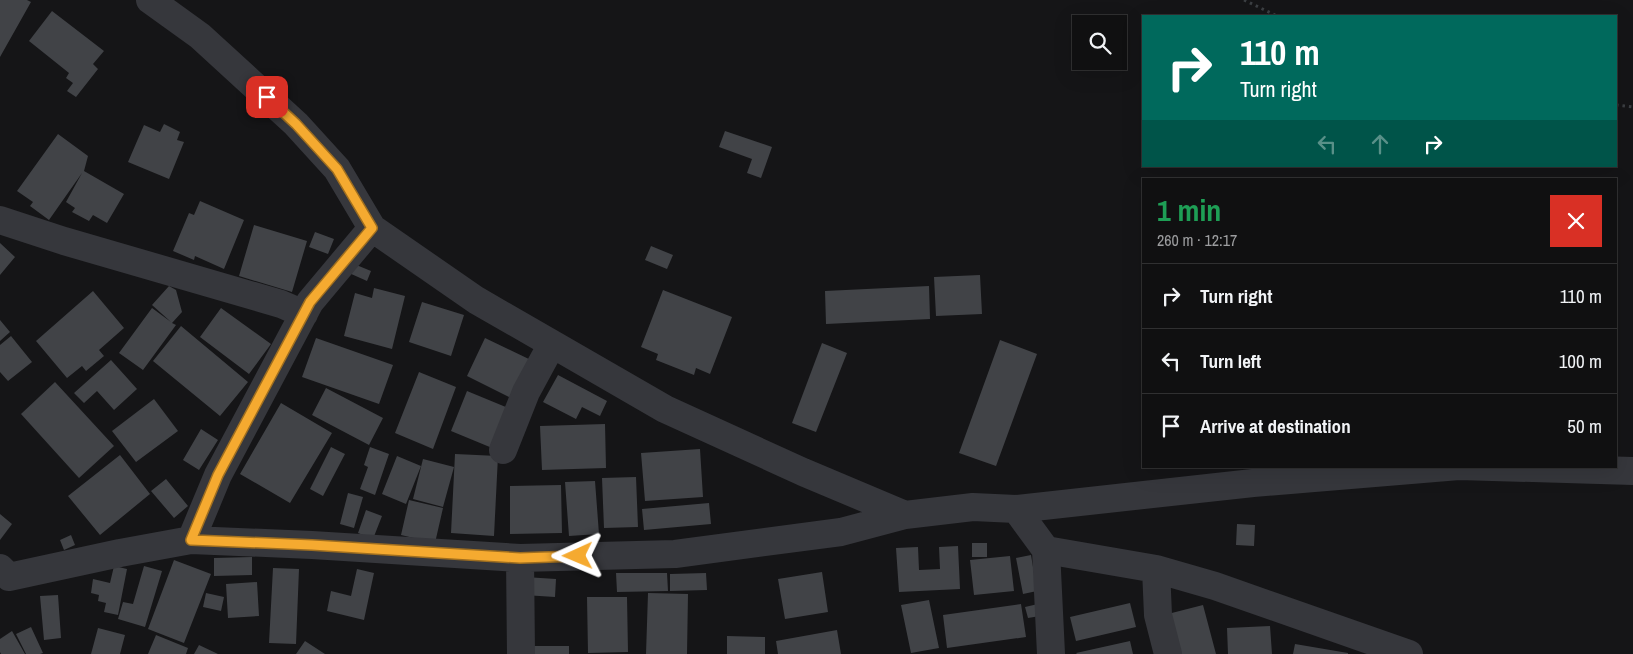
<!DOCTYPE html>
<meta charset="utf-8">
<style>
body{margin:0;font-family:"Archivo Narrow",sans-serif;background:#19191a;color:#f1f3f6;height:100vh;display:flex;flex-direction:column;font-size:19px;white-space:nowrap}
*{box-sizing:border-box;margin:0}
p{font-size:16px;color:#9c9d9f}
.icon{flex:none;width:28px;height:28px;fill:none;stroke:currentColor;stroke-width:2;stroke-linecap:round;stroke-linejoin:round}
.map{position:relative;flex:1;overflow:hidden}
.drawer{position:absolute;left:1142px;top:178px;width:475px;height:290px;display:flex;flex-direction:column;background:#101011;border-radius:0px;box-shadow:0 5px 20px #0002,0 0 0 1px #303031}
.drawer>*{flex:none}
.top-card{position:absolute;left:1142px;top:15px;width:475px;height:152px;border-radius:0px;box-shadow:0 5px 20px #0002,0 0 0 1px #303031;background:#00695c;color:#fff;overflow:hidden}
.buttons{position:absolute;left:1072px;top:15px;display:grid;gap:10px}
.buttons a{display:grid;place-items:center;width:55px;height:55px;border-radius:0px;background:#101011;box-shadow:0 5px 20px #0002,0 0 0 1px #303031;font-size:25px}
.pin{position:absolute;display:grid;place-items:center;width:42px;height:42px;color:#fff;margin:-21px;border-radius:10px;box-shadow:0 2px 8px #0006}
.me{position:absolute;width:55px;margin:-28px;rotate:269deg;stroke-linejoin:round;filter:drop-shadow(0 0 4px #0008)}
.turn{display:flex;align-items:center;gap:18px;height:105px;padding:0 15px;font-size:22px}
.turn .icon{width:65px;height:65px;stroke-width:2.5}
.turn b{display:block;font-size:35px;line-height:42px}
.lanes{display:flex;align-items:center;height:48px;padding:0 15px;background:#0003;justify-content:center;gap:25px;direction:ltr}
.lanes .off{opacity:.35}
.round{display:grid;place-items:center;flex:none;width:52px;height:52px;border-radius:0px;background:#19191a}
.overview{display:flex;align-items:center;justify-content:space-between;height:85px;padding:0 15px}
h1{font-size:30px;font-weight:700;line-height:38px;color:#1e9e55}
ul{padding:0;list-style:none}
li{display:flex;align-items:center;gap:15px;height:65px;padding:0 15px;border-top:1px solid #303031}
li div{flex:1}
li b{display:block;font-size:19px}
li em{font-style:normal}
.map>svg:first-child{display:block}
</style>
<div class="map">
<svg width="1633" height="654" viewBox="0 0 1633 654">
<rect width="100%" height="100%" fill="#151517"/>
<path fill="#414347" d="M0 0H27L31 2 0 57Z
M52 11 104 51 93 64 98 69 76 97 67 91 73 83 66 78 69 73 29 41Z
M164 124 180 132 177 140 184 142 169 179 128 162 144 125 160 132Z
M725 131 772 147 761 178 747 173 752 159 719 147Z
M58 134 88 156 84 171 124 194 107 223 93 215 89 221 72 212 75 208 66 202 82 173 49 220 30 206 33 202 17 191Z
M200 201 244 220 224 269 195 256 194 260 173 251 189 213 194 215Z
M254 225 307 241 292 292 239 276Z
M315 232 334 239 328 254 309 247Z
M0 243 15 257 0 275Z
M651 246 673 255 667 269 645 260Z
M354 264 371 271 367 281 349 273Z
M980 275 982 314 936 316 934 277Z
M169 286 176 290 182 312 172 323 176 325 143 370 119 353 152 308 171 322 152 305Z
M929 286 930 319 826 324 825 291Z
M374 288 405 296 392 349 344 336 355 293 372 298Z
M663 290 732 317 710 374 696 368 694 375 656 360 658 354 641 347Z
M93 291 124 328 99 350 104 356 86 371 82 366 67 378 36 341Z
M422 302 464 315 451 356 409 342Z
M221 308 271 344 249 374 200 337Z
M0 320 10 332 0 341Z
M181 326 248 382 220 416 153 361Z
M11 336 32 362 8 381 0 372V345Z
M316 338 393 365 379 404 302 377Z
M485 338 533 361 515 400 467 376Z
M1000 340 1037 354 996 466 959 453Z
M822 343 847 353 816 432 792 423Z
M111 360 137 389 114 410 97 391 84 403 74 393Z
M419 372 456 387 433 449 395 433Z
M558 375 607 401 600 416 582 407 576 419 543 402Z
M55 382 114 446 79 478 21 414Z
M326 388 383 418 369 445 312 415Z
M467 391 513 410 497 450 451 431Z
M154 399 178 431 136 462 112 431Z
M281 403 332 433 290 503 240 474Z
M605 424 606 468 542 470 540 426Z
M201 429 218 440 199 470 183 460Z
M331 447 345 454 323 496 310 489Z
M370 447 389 454 375 495 360 489 368 467 364 465Z
M700 449 703 497 645 501 641 453Z
M455 454 498 456 494 536 451 533Z
M120 455 150 494 100 535 68 496Z
M397 456 421 466 406 504 382 494Z
M423 459 454 467 443 507 413 499Z
M636 477 638 527 604 528 602 478Z
M166 479 188 506 174 518 151 491Z
M595 481 599 534 569 536 565 482Z
M561 485 562 533 510 534V486Z
M348 493 363 497 354 528 340 524Z
M409 500 443 508 435 543 401 535Z
M709 503 711 524 644 530 642 509Z
M366 510 382 516 373 539 358 533Z
M0 514 12 524 0 540Z
M1237 524 1255 525 1254 546 1236 545Z
M71 535 75 545 64 550 60 540Z
M972 543H987V557H972Z
M958 546 960 589 899 592 896 548 918 547 919 570 940 569 939 547Z
M1031 555 1037 591 1023 594 1016 558Z
M1010 556 1014 591 974 595 970 560Z
M252 557V575L214 576V558Z
M174 560 211 574 184 643 148 629Z
M114 566 127 569 118 615 104 612 106 603 98 601 99 595 91 593 93 579 110 583Z
M144 566 162 571 145 627 118 619 123 602 133 604Z
M273 568 299 569 296 644 269 643Z
M357 569 374 573 364 620 327 611 331 591 351 596Z
M822 572 828 612 785 619 778 579Z
M616 573H667L668 591 617 592Z
M706 573 707 590 670 591V574Z
M525 577 556 579 555 597 524 595Z
M257 582 259 616 228 618 226 584Z
M206 593 224 597 221 611 203 607Z
M648 593 688 594 687 654H646Z
M58 595 61 638 44 640 40 596Z
M587 597H627L628 652 588 653Z
M929 600 939 648 911 653 901 605Z
M1130 603 1136 627 1076 641 1070 617Z
M1021 604 1026 637 947 648 943 615Z
M1038 604 1040 616 1028 618 1025 607Z
M1203 605 1216 654H1170L1160 616Z
M1270 626 1272 654H1228L1227 628Z
M31 627 43 653 40 654H26L16 634Z
M98 628 125 635 120 654H91Z
M837 630 841 654H778L776 641Z
M12 631 25 654H1L0 652V639Z
M156 635 188 648 186 654H148Z
M727 636 765 637V654H727Z
M305 641 325 654H296Z
M1130 641 1133 654H1077L1076 653Z
M1295 644 1348 653V654H1293Z
M199 645 218 654H194Z
M529 646H569V654H529Z"/>
<g fill="none" stroke-linecap="round" stroke-linejoin="round">
<path stroke="#3c3f43" stroke-width="3" stroke-dasharray="2.5 4" stroke-linecap="butt" d="M1244 0 1277 16
M1616 105 1633 107"/>
<path stroke="#36373c" stroke-width="28" d="M150 0 200 36 296 124 337 169 372 228 476 300 665 409 803 472 905 515
M0 220 64 241 281 304 304 314
M503 450 526 392 552 344
M1016 509 1046 550 1051 654
M191 540 218 475 310 302 372 228
M1046 550 1156 569 1215 586 1409 654
M520 558 521 654
M0 568 9 577 120 553 191 540 312 545 520 558 675 554 841 532 905 515 973 507 1016 509 1253 483 1459 466 1633 471
M1156 569 1158 615 1168 654"/>
</g>
<g fill="none" stroke-linecap="round" stroke-linejoin="round">
<g stroke="#9f6e1f" stroke-width="12">
<path id="route" d="M267 97 296 124 337 169 372 228 310 302 218 475 191 540 312 545 520 558 578 556"/>
</g>
<use href="#route" stroke="#f5aa30" stroke-width="9"/>
</g>
</svg>
<div class="buttons">
<a><svg class="icon" aria-label="search" viewBox="0 0 24 24"><circle cx="10" cy="10" r="6"/><path d="M15 15l6 6"/></svg></a>
</div>
<div class="pin" style="left:267px;top:97px;background:#d93025"><svg class="icon" aria-label="arrive" viewBox="0 0 24 24"><path d="M6 21V4h12l-3 4 3 4H6"/></svg></div>
<svg class="me" style="left:578px;top:556px" viewBox="-20 -20 40 40"><path d="M0-17L14 15 0 8-14 15z" fill="#f5aa30" stroke="#fff" stroke-width="4"/></svg>
<div class="top-card">
<div class="turn"><svg class="icon" aria-label="right" viewBox="0 0 24 24"><path d="M7 20v-9h11M14 6l5 5-5 5"/></svg><div><b>110 m</b>Turn right</div></div>
<div class="lanes"><svg class="icon off" aria-label="left" viewBox="0 0 24 24"><path d="M17 20v-9H6M10 6l-5 5 5 5"/></svg><svg class="icon off" aria-label="ahead" viewBox="0 0 24 24"><path d="M12 20V5M6 11l6-6 6 6"/></svg><svg class="icon" aria-label="right" viewBox="0 0 24 24"><path d="M7 20v-9h11M14 6l5 5-5 5"/></svg></div>
</div>
<section class="drawer">
<div class="overview"><div><h1>1 min</h1><p>260 m · 12:17</p></div><a class="round" style="background:#d93025;color:#fff"><svg class="icon" aria-label="close" viewBox="0 0 24 24"><path d="M6 6l12 12M18 6L6 18"/></svg></a></div>
<ul>
<li><svg class="icon" aria-label="right" viewBox="0 0 24 24"><path d="M7 20v-9h11M14 6l5 5-5 5"/></svg><div><b>Turn right</b></div><em>110 m</em></li>
<li><svg class="icon" aria-label="left" viewBox="0 0 24 24"><path d="M17 20v-9H6M10 6l-5 5 5 5"/></svg><div><b>Turn left</b></div><em>100 m</em></li>
<li><svg class="icon" aria-label="arrive" viewBox="0 0 24 24"><path d="M6 21V4h12l-3 4 3 4H6"/></svg><div><b>Arrive at destination</b></div><em>50 m</em></li>
</ul>
</section>
</div>
